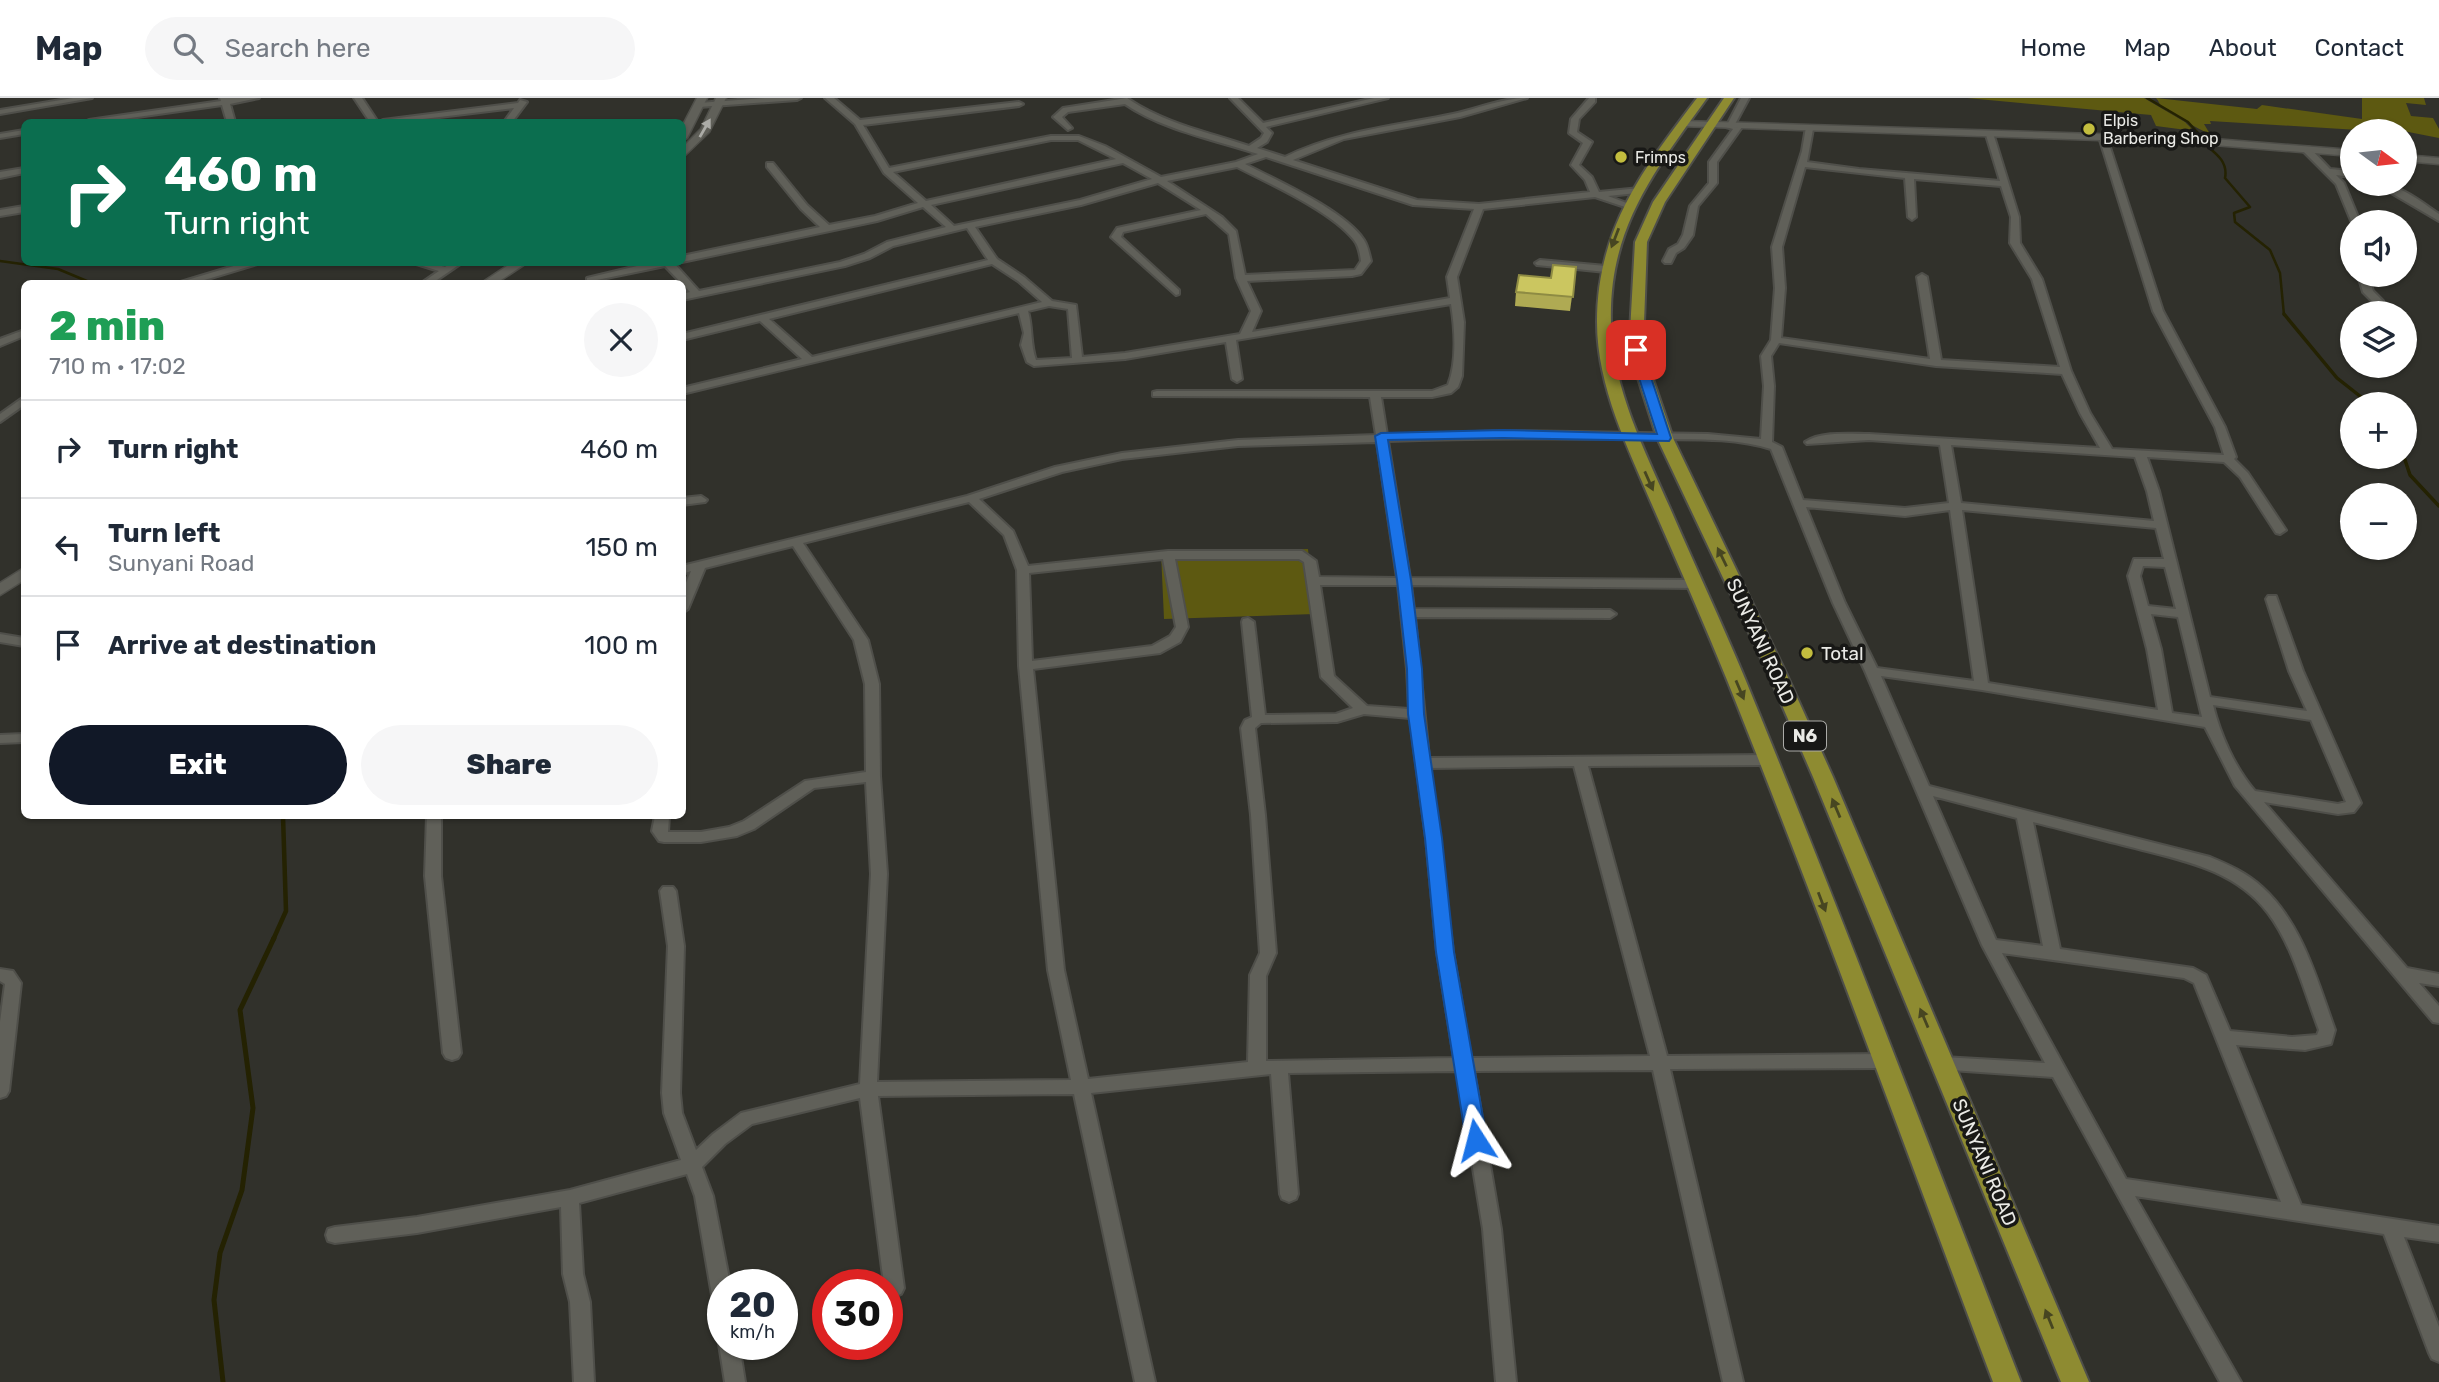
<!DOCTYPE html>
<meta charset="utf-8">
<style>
body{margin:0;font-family:Rubik,sans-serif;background:#f6f6f7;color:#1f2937;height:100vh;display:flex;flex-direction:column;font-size:26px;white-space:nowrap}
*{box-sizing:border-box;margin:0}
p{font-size:23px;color:#747a83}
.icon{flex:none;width:38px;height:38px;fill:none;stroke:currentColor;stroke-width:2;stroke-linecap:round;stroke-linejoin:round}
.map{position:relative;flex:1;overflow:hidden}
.drawer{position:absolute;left:21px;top:182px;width:665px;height:539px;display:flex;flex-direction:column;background:#fff;border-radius:10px;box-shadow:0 2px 5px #0004}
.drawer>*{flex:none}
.hud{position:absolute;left:21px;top:21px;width:665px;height:147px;border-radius:10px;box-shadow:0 2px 5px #0004;background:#0b6e4f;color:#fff;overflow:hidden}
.needle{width:46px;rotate:105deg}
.tools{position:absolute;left:2340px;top:21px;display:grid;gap:14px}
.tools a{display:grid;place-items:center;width:77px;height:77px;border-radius:50%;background:#fff;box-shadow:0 2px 5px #0004;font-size:35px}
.speed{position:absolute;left:707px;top:1171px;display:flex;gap:14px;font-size:35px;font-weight:700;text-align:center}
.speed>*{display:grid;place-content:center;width:91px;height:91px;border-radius:50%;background:#fff;box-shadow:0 2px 5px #0004;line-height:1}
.speed small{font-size:18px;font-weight:400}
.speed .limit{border:10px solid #d22;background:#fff;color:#111}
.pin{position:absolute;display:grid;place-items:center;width:60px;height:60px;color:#fff;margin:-30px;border-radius:14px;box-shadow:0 4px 10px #0006}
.me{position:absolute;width:77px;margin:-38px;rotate:351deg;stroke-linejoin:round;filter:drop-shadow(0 0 5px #0008)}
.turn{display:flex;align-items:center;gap:24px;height:147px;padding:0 28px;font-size:32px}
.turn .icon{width:91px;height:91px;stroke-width:2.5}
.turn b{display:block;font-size:49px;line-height:60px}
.round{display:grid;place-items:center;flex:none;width:74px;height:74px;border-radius:37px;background:#f6f6f7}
.headline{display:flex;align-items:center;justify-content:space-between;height:119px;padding:0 28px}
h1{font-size:42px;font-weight:800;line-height:52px;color:#1e9e55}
.primary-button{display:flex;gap:14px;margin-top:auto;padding:14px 28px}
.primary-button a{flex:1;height:80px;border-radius:42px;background:#111827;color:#fff;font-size:28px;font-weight:800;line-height:80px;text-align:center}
.primary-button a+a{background:#f6f6f7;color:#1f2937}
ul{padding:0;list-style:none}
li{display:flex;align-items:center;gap:21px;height:98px;padding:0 28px;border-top:2px solid #e0e1e3}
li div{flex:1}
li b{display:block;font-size:26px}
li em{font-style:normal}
header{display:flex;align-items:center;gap:42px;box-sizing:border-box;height:98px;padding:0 35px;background:#fff;border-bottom:2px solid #e0e1e3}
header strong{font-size:33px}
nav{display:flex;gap:38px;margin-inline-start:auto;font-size:24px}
.search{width:490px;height:63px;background:#f6f6f7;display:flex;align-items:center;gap:18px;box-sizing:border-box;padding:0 24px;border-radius:38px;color:#747a83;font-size:26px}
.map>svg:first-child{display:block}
</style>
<header>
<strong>Map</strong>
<div class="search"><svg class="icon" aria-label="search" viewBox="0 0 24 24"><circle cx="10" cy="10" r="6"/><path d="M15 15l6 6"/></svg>Search here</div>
<nav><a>Home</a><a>Map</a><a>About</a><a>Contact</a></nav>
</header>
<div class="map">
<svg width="2439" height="1284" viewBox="0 0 2439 1284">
<rect width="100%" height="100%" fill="#31312b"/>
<path fill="#5d5911" d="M1967 0H2144L2185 24 2194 33 2156 28 2151 17Z
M2156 0 2257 11 2262 7 2362 21V0H2424L2426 7 2406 5 2411 18 2433 20 2439 31V40L2388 30 2358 32 2210 23 2211 26H2204L2210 36C2206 35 2166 13 2163 10 2160 8 2159 3 2156 0Z
M1308 451 1315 516 1164 521 1161 455Z"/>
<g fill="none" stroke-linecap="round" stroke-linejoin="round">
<path stroke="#242202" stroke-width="2.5" d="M2147 0 2188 24 2198 35
M2207 48C2218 57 2228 65 2225 80L2250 109 2234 115 2235 124 2270 152 2280 175 2284 217
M0 163 58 171 94 186"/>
<path stroke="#242202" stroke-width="3.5" d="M2284 216 2337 280 2370 306
M2404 359 2410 377 2439 408"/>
<path stroke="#242202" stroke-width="4.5" d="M273 842 286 813 283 718"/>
<path stroke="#242202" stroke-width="5" d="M223 1284 214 1202 220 1155 242 1092 253 1010 240 912 274 840"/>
<g stroke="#4f4f4a" stroke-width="4">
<path id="minor" d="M73 0H92L0 16V12Z
M220 0H259L230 6 235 24H227L222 7 102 24H85L89 22 221 3Z
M354 0H362L378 24H370Z
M764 0H801L797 2 699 9 695 7 699 5Z
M825 0H834L860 22 1019 4 1023 6 1019 8 863 27 889 70 1051 38H1079L1105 48 1161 79 1236 64 1258 56C1215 42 1161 31 1125 6L1068 14 1062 19 1072 30 1068 32 1053 19 1063 10 1127 0C1163 25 1208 34 1249 48L1261 40 1264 35 1230 0H1238L1263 25 1374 0H1388L1266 29 1272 35 1267 44 1257 50 1285 59C1338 33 1395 28 1453 16 1477 11 1502 0 1527 0L1460 19 1344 41 1293 62 1417 102 1479 106 1590 94 1585 82 1571 67 1583 45 1569 35 1571 21 1589 0H1595V4L1579 21 1577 34 1592 44 1579 67 1592 79 1599 94 1640 90 1641 92 1637 95 1608 98 1632 107 1628 110 1595 99 1483 111 1457 179 1464 224 1462 278 1458 289 1451 295 1432 299H1381L1387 337 1503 333 1708 336 1761 341 1764 288 1761 258 1771 242 1775 190 1772 149 1802 53 1806 29 1813 31 1807 64 1859 71 2000 83 1986 37 1993 35 2019 119 2020 145 2042 181 2071 273 2090 315 2112 351 2224 357 2215 329 2153 213 2099 39 2106 37 2163 213 2225 329 2236 359 2234 361 2248 375 2286 432 2280 436 2276 435 2240 379 2224 364 2147 359 2159 393 2210 599 2307 613 2289 573 2266 501 2268 498H2276L2303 573 2361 705 2354 714 2338 716 2264 704 2407 870 2439 876V888L2419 885 2439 908V925L2433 924 2235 688 2205 629 1982 592 1881 578 1929 688 2210 759C2229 767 2247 775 2262 789 2302 825 2317 882 2335 932L2331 946 2305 952 2236 947 2301 1107 2439 1128V1144L2404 1139 2439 1229V1264L2432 1261 2429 1255 2384 1136 2135 1098 2241 1284H2220L2053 979 1937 971 1934 966 1937 961 1943 959 2045 965 1982 847 1865 573 1833 505 1771 351C1730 338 1682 342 1639 341 1555 340 1472 340 1388 343L1410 480 1694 482 1700 486 1694 490 1411 487 1414 511 1610 512 1616 516 1610 520 1415 519 1429 660 1765 657 1772 662 1765 667 1588 668 1667 958 1883 956 1889 958 1892 963 1889 968 1883 970 1670 971 1743 1284H1723L1653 972 1474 973 1501 1131 1516 1284H1496L1483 1131 1457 973 1288 975 1298 1096 1296 1101 1289 1104 1282 1101 1280 1096 1271 976 1091 995 1155 1284H1135L1074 996 878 998 904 1190 901 1196 894 1199 887 1196V1186H884L860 1000 752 1026 725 1046 702 1069 713 1098 730 1186H723V1212L716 1209 713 1203 695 1098 687 1076 579 1105 583 1176 590 1204 594 1284H574L570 1204 563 1176 561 1109 417 1135 335 1145 328 1143 326 1137 328 1131 335 1129 417 1119 570 1092 681 1062 664 1015 662 995 668 848 660 793 663 789H673L676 793 684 848 680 995 682 1015 696 1052 713 1036 741 1015 860 986 871 776 866 684 814 690 754 731 737 738 701 744H664L659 743 652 733 655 718H669L668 734H701L729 729 744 723 805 683 866 674 865 586 854 542 793 448 705 470 688 511 682 515V494L691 473 682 476V468L967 398 1055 369 1122 355 1238 342 1376 337 1370 299 1153 298V294L1157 293H1432L1448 287C1457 264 1455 231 1451 206L1236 242 1242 281 1237 284 1232 281 1226 244 1125 261 1034 268 1027 264 1021 247 1024 235 1019 215 682 296V290L802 261 760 223 682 242V236L988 162 967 130 893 148 870 160 845 168 682 202V196L690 194 665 168 587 184V180L654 164H673L699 193 840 164 864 156 887 144 946 129 923 109 877 123 682 164V158L820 129 801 111 767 69V65H773L807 107 829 127 875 118 918 105 884 75 855 26ZM1051 42H1078L1116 61 926 103 893 74ZM1266 59 1413 107 1474 111 1447 179 1450 200 1252 234 1261 213 1247 183 1352 178 1361 176 1371 163C1369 156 1368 148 1364 142 1344 112 1278 83 1245 66ZM1123 65 1152 81 1080 102 954 128 931 107ZM1237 69C1270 86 1331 113 1354 142 1359 148 1360 156 1361 163L1355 172 1245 177 1236 133 1222 119 1167 83ZM1805 69 1905 80 1908 119 1912 122 1916 119 1914 81 2001 88 2011 119 2010 145 2032 181 2060 269 1941 262 1927 179 1922 176 1917 179 1930 261 1781 240 1785 190 1782 149ZM1158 85 1201 112 1117 130 1111 139 1176 197 1179 196V192L1121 139 1123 134 1206 116 1229 136 1236 180 1251 213 1240 236 1125 255 1082 259 1076 207 1052 203 1024 179 997 161 975 129 1081 107ZM992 166 1018 183 1042 204 812 259 769 221ZM1049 208 1068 211 1072 260 1036 262C1030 245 1033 232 1028 213ZM1779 245 1936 268 2062 276 2080 315 2100 350 1869 336C1850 336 1821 333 1805 344L1807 346 1869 342 1940 347 1949 405 1905 410 1803 402 1782 349 1772 344 1774 288 1771 258ZM1377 344 1397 480 1319 479 1316 463 1302 453H1168L1028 468 1013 433 979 401 1062 374 1122 361 1238 348ZM1951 347 2135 359 2147 393 2154 423 1961 405ZM969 404 1004 437 1017 472 1019 568 1048 872 1071 982 877 984 887 776 880 678 879 586 868 542 803 445ZM1806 409 1905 418 1950 412 1974 583 1877 570 1845 505ZM1962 412 2156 430 2164 461H2134L2128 478 2147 551 2158 612 1988 585ZM1163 461 1176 529 1170 538 1152 548 1032 563 1029 475ZM1175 461H1299L1304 464 1321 579 1353 610 1336 616 1265 617 1254 524 1248 520 1243 521 1242 524 1252 619 1245 622 1241 630 1251 717 1260 855 1250 877 1248 964 1088 981 1064 872 1033 571 1160 555 1180 544 1188 529ZM2143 468 2165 469 2176 511 2148 508 2140 478ZM1320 487H1398L1407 571 1409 611 1367 608 1334 578ZM2151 516 2178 519 2202 619 2172 615 2161 551ZM2213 607 2311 622 2346 704 2338 706 2255 693C2235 670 2220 636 2213 607ZM1364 616 1410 620 1426 740 1437 854 1454 960 1266 963V878L1276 855 1265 717 1255 630 1261 625 1337 624ZM1574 668 1650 958 1471 960 1453 854 1430 670ZM1933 698 2017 720 2043 848 1996 842ZM2033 724C2066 732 2098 741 2131 749 2181 762 2235 771 2268 815 2293 848 2304 893 2319 932L2317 937 2292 939 2230 933 2206 877 2193 870 2060 851ZM2002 855 2184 880 2194 885 2281 1104 2126 1081Z
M1741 0H1749L1734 28 1738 27 1742 29 1717 64V85L1698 108 1693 137 1684 150 1676 155 1671 165H1665L1663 163 1669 151 1678 146 1683 137 1690 108 1709 85V64L1733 31 1726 29Z
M520 2 527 4 512 24H504L514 10 398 24H379L383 22 518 5Z
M24 32V36L0 40V36Z
M2303 49H2309L2330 71 2352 73V79L2336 77 2344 85 2360 124 2352 125 2336 86 2303 53Z
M24 70V75L0 80V74Z
M2376 86C2400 86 2420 103 2439 116V123Z
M24 108V114L0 118V112Z
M2352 147V164L2347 161V150Z
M1540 162 1606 168 1611 171 1606 174 1537 167 1535 165Z
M247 164H264L191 186H174Z
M410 164H428L445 169 452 164H463L431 186H420L439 173Z
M2358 177H2368L2373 193 2383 203V215H2373V204L2363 194Z
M24 232V238L0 248V241Z
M24 299V307L0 324V316Z
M701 398 707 402 705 404 682 407V400Z
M0 536 24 540V548L0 544Z
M24 636V644L0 645V637Z
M427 718H441V778L461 955 458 960 452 962 446 960 443 955 425 778Z
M0 871 13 873 21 885 9 993 6 998 0 1000V924L5 886 0 883Z
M723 1239V1246H739L745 1284H725L719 1246Z"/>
</g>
<g stroke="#4f4f4a" stroke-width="3">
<path id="tertiary" d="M697 0H707L687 40 682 43V29Z
M716 0H726L709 34 682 60V50L701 31Z
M1683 23 2189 39 2352 52V58L2189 45 1679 28V24Z
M2404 57 2439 60V66L2404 63Z
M513 164H528L495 186H480Z
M24 470V482L0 497V485Z"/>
</g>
<g stroke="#4f4f4a" stroke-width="4">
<path id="primary" d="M1697 0H1707C1655 72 1608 131 1611 225 1613 291 1644 351 1670 410 1695 468 1722 525 1746 583 1841 815 1930 1050 2021 1284H1993C1905 1050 1820 814 1727 582 1703 523 1678 466 1653 409 1628 350 1597 289 1597 224 1597 131 1643 71 1697 0Z
M1724 0H1734L1665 104 1647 144 1643 252 1673 340 1786 575 1833 679 2089 1284H2061L1813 679 1768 575 1657 340 1629 252 1635 144 1653 104Z"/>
</g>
<use href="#minor" fill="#606059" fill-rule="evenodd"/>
<use href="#tertiary" fill="#606059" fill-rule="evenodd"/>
<use href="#primary" fill="#8e8b31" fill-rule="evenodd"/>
</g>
<path fill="#afaa53" d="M1576 169 1570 213 1515 208 1516 194Z"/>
<path fill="#cbc660" stroke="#8e8b43" stroke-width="2" d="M1553 167 1576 169 1573 199 1516 194 1519 177 1551 180Z"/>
<defs><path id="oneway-solid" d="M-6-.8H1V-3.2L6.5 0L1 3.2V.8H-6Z" transform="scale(1.75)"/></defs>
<use fill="#acaca7" href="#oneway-solid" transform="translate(705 30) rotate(-60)"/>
<g fill="#474621">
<use href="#oneway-solid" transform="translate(1615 140) rotate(111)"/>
<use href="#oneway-solid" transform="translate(1649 383) rotate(66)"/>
<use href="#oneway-solid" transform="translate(1722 459) rotate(-116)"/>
<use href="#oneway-solid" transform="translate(1740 592) rotate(67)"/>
<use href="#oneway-solid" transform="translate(1836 710) rotate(-113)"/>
<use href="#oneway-solid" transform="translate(1822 804) rotate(69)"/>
<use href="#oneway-solid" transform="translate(1924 920) rotate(-113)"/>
<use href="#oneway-solid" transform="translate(2049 1221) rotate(-112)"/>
</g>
<path fill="#1a73e8" stroke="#114b97" stroke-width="2" d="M1636 249 1642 252 1671 340 1669 343 1503 340 1388 342 1411 482 1422 571 1424 616 1442 740 1454 854 1487 1042 1484 1048 1476 1050 1469 1048 1466 1042 1436 854 1425 740 1408 616 1407 571 1397 482 1375 338 1381 335 1503 332 1657 336 1630 252Z"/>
<g fill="#c3bd3e" stroke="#181816" stroke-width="2.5">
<circle cx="2089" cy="31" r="7"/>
<circle cx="1621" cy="59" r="7"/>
<circle cx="1807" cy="555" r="7"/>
</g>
<g text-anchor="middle" stroke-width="7" stroke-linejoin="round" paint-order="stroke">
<g font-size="16" fill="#eaeae6" stroke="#181816" text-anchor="start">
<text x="2103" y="28">Elpis<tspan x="2103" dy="18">Barbering Shop</tspan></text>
<text x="1635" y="65">Frimps</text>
</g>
<rect fill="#181816" stroke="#ababa8" stroke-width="2" x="1784" y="623.5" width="42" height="29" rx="5"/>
<g font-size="18" font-weight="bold" fill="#eaeae6">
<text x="1805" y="644">N6</text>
</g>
<g font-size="19" fill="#eaeae6" stroke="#181816">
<text transform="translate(1761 543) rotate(65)" y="7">SUNYANI ROAD</text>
<text transform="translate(1985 1064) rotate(67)" y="7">SUNYANI ROAD</text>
</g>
<g font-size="19" fill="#eaeae6" stroke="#181816" text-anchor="start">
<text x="1821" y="562">Total</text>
</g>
</g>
</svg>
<div class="tools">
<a><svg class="needle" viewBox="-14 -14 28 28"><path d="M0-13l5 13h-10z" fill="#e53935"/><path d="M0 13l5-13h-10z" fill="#747a83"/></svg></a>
<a><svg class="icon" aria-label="sound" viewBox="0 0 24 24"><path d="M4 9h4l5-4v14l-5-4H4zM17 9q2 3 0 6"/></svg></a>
<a><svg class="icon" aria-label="layers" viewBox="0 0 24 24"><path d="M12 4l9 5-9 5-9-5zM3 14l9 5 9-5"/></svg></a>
<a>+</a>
<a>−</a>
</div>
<div class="speed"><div>20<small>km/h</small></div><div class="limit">30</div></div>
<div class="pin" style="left:1636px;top:252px;background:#d93025"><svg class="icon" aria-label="arrive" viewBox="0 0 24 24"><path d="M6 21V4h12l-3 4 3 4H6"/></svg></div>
<svg class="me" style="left:1476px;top:1042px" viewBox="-20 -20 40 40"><path d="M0-17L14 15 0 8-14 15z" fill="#1a73e8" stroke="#fff" stroke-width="4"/></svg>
<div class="hud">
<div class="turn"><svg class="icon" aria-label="right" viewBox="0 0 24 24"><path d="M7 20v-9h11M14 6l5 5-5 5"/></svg><div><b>460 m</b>Turn right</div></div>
</div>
<section class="drawer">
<div class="headline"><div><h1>2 min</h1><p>710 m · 17:02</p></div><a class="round"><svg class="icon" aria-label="close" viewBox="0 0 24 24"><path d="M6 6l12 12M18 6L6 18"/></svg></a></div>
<ul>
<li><svg class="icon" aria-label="right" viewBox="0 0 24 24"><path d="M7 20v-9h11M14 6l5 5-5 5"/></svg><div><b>Turn right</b></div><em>460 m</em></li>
<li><svg class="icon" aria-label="left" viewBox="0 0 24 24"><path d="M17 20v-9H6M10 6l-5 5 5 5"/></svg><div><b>Turn left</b><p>Sunyani Road</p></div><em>150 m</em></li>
<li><svg class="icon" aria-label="arrive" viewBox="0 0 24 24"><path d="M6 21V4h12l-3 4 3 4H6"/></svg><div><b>Arrive at destination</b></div><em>100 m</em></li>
</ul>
<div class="primary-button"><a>Exit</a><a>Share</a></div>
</section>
</div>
